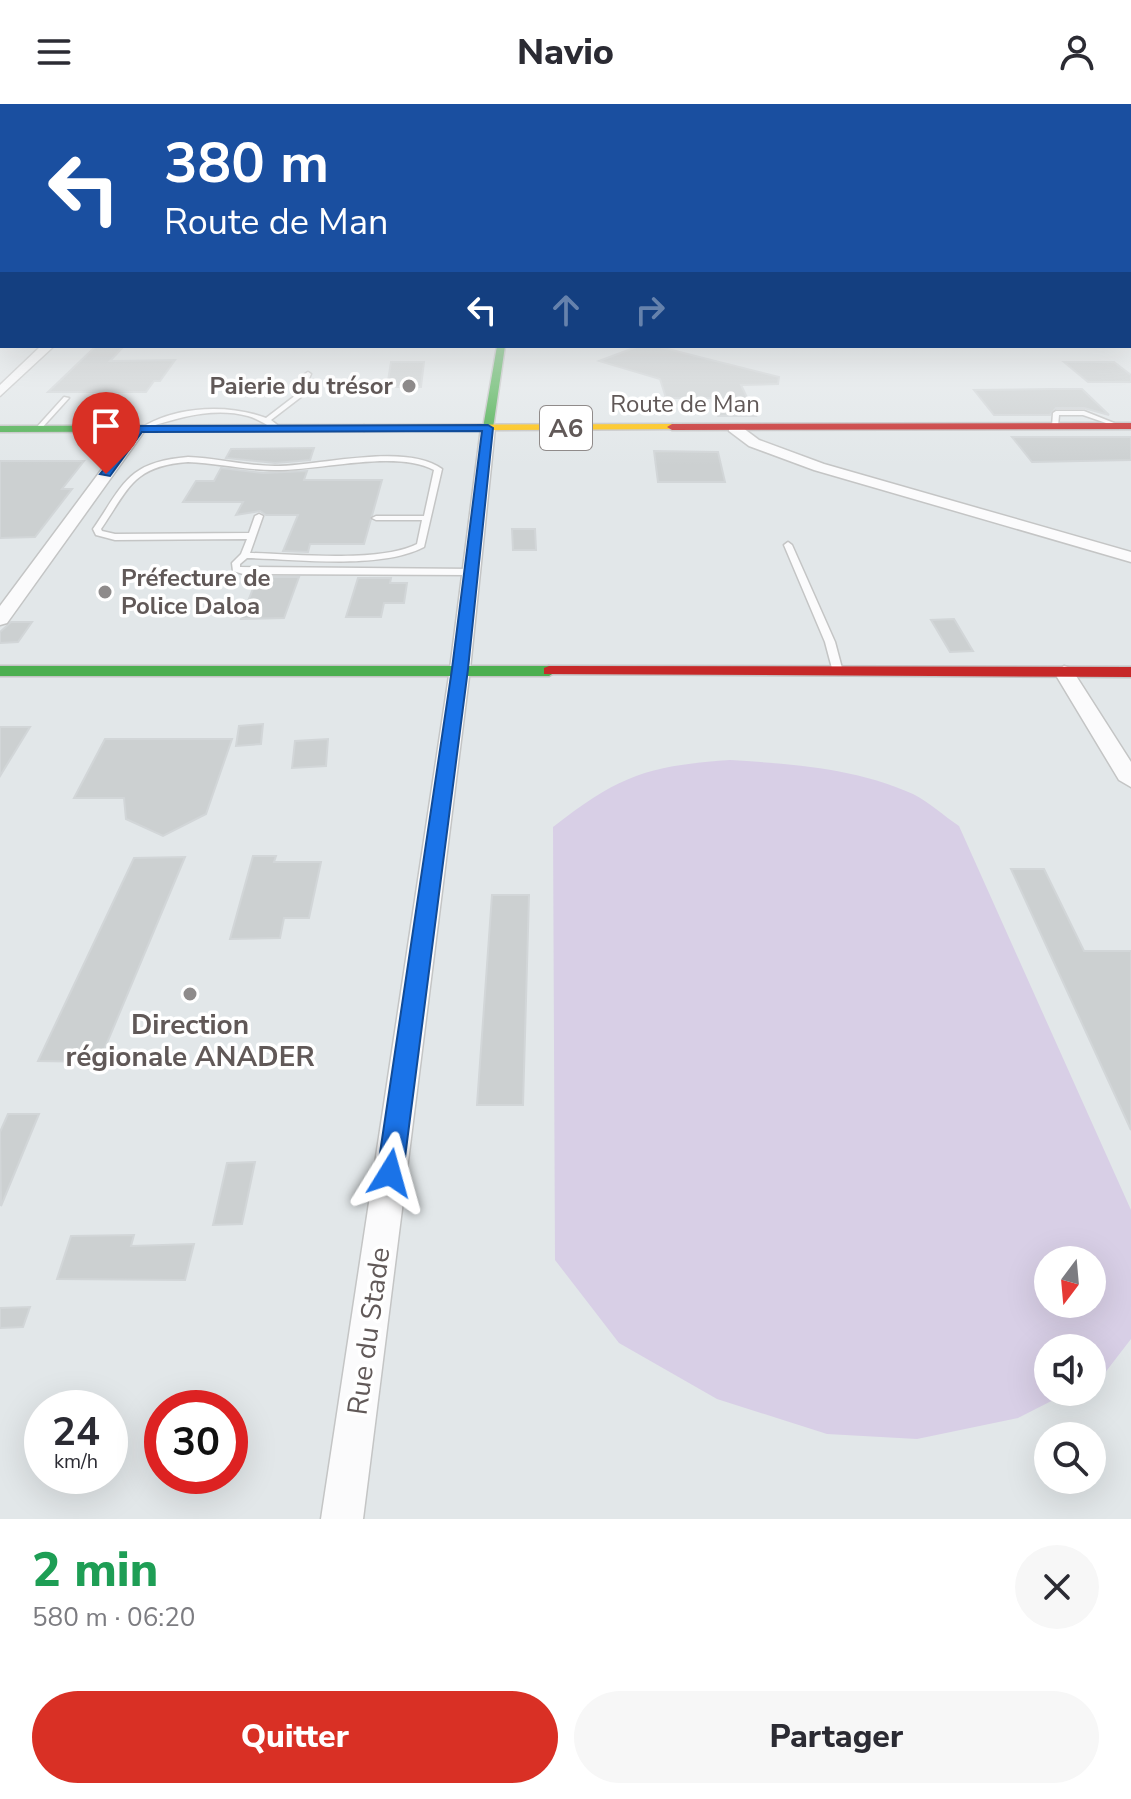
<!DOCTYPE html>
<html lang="fr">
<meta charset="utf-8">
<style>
body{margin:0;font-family:"Nunito Sans",sans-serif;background:#f7f7f7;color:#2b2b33;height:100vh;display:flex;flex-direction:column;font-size:30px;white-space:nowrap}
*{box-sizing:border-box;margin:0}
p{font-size:26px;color:#7c7c81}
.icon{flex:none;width:44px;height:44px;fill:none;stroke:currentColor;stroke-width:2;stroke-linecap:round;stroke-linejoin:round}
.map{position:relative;height:1415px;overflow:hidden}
.details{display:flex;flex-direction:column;background:#fff;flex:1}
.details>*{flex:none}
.top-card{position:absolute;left:0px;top:0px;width:1132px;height:244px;box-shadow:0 8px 32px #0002;background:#1a4fa0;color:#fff;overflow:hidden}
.needle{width:52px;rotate:196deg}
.fabs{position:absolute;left:1034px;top:1142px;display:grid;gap:16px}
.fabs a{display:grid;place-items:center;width:72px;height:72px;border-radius:50%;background:#fff;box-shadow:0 8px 32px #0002;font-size:40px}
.speed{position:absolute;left:24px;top:1286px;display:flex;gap:16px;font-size:40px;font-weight:700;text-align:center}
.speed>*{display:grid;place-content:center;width:104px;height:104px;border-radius:50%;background:#fff;box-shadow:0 8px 32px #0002;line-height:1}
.speed small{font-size:20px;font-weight:400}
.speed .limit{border:12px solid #d22;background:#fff;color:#111}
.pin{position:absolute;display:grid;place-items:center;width:68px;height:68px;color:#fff;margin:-82px -34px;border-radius:50% 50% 50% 0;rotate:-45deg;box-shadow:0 0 8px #0007}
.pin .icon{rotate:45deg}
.me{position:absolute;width:88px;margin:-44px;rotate:8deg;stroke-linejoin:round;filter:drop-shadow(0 0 6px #0008)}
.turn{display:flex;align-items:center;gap:28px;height:168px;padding:0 32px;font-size:36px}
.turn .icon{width:104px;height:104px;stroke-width:2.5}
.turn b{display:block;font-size:56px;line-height:68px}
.lanes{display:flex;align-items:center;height:76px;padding:0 32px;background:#0003;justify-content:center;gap:40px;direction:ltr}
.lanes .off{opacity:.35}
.round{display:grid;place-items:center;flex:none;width:84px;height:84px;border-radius:42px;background:#f7f7f7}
.overview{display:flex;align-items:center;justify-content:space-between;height:136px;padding:0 32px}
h1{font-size:48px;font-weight:800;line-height:60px;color:#1e9e55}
.cta{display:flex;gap:16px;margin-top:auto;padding:16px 32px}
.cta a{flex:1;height:92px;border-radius:48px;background:#d93025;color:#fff;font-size:32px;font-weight:800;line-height:92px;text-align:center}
.cta a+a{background:#f7f7f7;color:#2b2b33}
header{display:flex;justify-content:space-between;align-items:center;height:104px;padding:0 32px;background:#fff;font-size:36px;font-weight:800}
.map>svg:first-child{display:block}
</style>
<header><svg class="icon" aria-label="menu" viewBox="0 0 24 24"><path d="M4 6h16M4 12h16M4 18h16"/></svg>Navio<svg class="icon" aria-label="person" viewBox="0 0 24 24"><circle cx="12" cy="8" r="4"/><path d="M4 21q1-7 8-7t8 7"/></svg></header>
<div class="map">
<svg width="1131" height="1415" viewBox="0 0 1131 1415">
<rect width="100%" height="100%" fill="#e2e7e9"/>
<path fill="#d8cfe6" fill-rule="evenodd" d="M730 656C792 660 856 664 913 690 929 698 944 712 959 722L1131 1106V1235L1104 1270 1092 1276V1244H1048V1288H1069L1018 1314 917 1335 827 1330 717 1295 619 1239 555 1156 553 723C620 671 647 662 730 656ZM1048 1156H1092V1200H1048Z"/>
<path fill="#ccd0d1" stroke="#d2d6d8" stroke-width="2" d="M96 242H124L110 257 175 256 160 277H154L146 288H48Z
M639 242H656L779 273 778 280 741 281 756 312H718L711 294H666L660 275 599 257Z
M391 258H424L421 283H387Z
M1064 258H1114L1131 271V278H1088Z
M1050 285H1082L1109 311 1084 304H1056L1050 311H994L974 286Z
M1012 333H1131V356L1032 358Z
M314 344 310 356 275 359 226 354 231 345Z
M654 347 718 348 725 378H658Z
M0 357H84L62 385H72L35 433 0 434Z
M221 364 263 369 307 367 304 376H382L364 440H310L308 448 283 447 298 411H266L260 407 236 411 243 398H183L196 377H214Z
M512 425H535L536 446H513Z
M273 473H299L284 514 241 515 256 477H271Z
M358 474H391L390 479H407L404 499H384L381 513H346Z
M954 515 973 547 950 548 931 516Z
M11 518H32L18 538 0 539V528Z
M263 620 261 640 236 642 239 622Z
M0 623H30L0 672Z
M105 635H232L206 710 163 732 126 715 124 694H74Z
M328 635 326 662 292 664 295 637Z
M253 752H276L274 758H321L309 814H284L280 834 230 835Z
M185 753 99 958 38 957 134 754Z
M1011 765H1044L1084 847H1131V1026Z
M492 791H529L523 1001H477Z
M8 1010H39L1 1102 0 1028Z
M255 1058 242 1120 213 1121 227 1059Z
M134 1131 131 1142 194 1140 185 1176 57 1175 71 1132Z
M30 1203 23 1223 0 1224V1204Z"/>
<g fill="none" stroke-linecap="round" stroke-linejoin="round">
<g stroke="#c4c5c5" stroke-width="3">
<path id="lane" d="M308 268 311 270 301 293 271 316 281 324V326C270 325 260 315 248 312 214 303 181 313 149 323L146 321C180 302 229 300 266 314L296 291 305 270Z
M64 293 69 294 40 326H36V324Z
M1056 307H1084L1114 319 1109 320 1083 311H1059L1058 322 1055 324 1052 322 1053 309Z
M188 353C217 354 246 362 275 362 319 362 406 338 442 365L424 443C380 466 297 455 247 454L240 460V463L472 465 476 468 472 471 243 470 233 467 232 459 241 450 247 435 115 436 96 431 93 425C124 380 127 358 188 353ZM188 358C217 359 245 366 274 366 318 367 396 345 434 366L424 412H376L372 414 376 416H422L417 440C379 459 294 450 250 449L263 412 259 410 255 412 249 429 115 430 102 427 101 425C129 384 133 362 188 358Z
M788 438 792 441 835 538 843 568 842 570 838 571 833 568 825 538 784 441Z"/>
</g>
<g stroke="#c4c5c5" stroke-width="3">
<path id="street" d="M1130 168H1131V174H1130Z
M41 242H54L0 292V281Z
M488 320 495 324 470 565 363 1415H321L450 565 481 324Z
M729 321H739L759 336 824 360 1131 448V458L814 366 749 342 729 327Z
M134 322 146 325 7 519 0 521V502Z
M1064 562 1071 564 1131 658V683L1119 676 1054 568Z"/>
</g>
<g stroke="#c3c3c4" stroke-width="3">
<path id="fast" d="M1130 192H1131V196H1130Z
M497 242H505L493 324 488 327 483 324Z
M0 322 364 321 369 324 364 327 0 328Z
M0 562H549L557 567 549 572H0Z"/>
</g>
<g stroke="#c3c3c4" stroke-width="3">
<path id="slow" d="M672 320 676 321V325L364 327 359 324 364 321Z"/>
</g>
<g stroke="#c3c3c4" stroke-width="3">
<path id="jam" d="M0 212H2V218H0Z
M1131 319V325L672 326 667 323 672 320Z
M549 562 1131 563V573L544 570V564Z"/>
</g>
<use href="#lane" fill="#fbfbfc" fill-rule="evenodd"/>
<use href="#street" fill="#fbfbfc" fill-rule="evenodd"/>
<use href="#fast" fill="#4caf50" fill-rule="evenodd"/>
<use href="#slow" fill="#ffc107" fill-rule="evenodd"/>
<use href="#jam" fill="#c62828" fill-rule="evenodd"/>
</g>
<linearGradient id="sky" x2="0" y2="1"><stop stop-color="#adb3d4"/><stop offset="0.45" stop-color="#f2f4f5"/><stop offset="1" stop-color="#f2f4f5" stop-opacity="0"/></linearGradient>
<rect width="1131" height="362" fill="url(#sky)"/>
<path fill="#1a73e8" stroke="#114b97" stroke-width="2" d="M488 321 493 324 468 565 403 1069 399 1076 390 1080 381 1076 377 1069 452 565 482 327 142 328 110 372 100 370 139 322Z"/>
<g fill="#8e8b8b" stroke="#fff" stroke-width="3">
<circle cx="409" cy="282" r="8"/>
<circle cx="105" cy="488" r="8"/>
<circle cx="190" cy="890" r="8"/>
</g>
<g text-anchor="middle" stroke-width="7" stroke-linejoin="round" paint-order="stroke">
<g font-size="24" font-weight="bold" fill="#615958" stroke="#fff" text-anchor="end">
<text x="393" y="290">Paierie du trésor</text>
<text x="121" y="482" text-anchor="start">Préfecture de<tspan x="121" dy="28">Police Daloa</tspan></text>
</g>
<g font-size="24" fill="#615958" stroke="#fff">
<text x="685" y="308">Route de Man</text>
</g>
<rect fill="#fff" stroke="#908b8a" stroke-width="2" x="540" y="302" width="52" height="44" rx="6"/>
<g font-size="26" font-weight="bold" fill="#615958">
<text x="566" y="333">A6</text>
</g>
<g font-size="28" font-weight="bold" fill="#615958" stroke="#fff">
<text x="190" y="930">Direction<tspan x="190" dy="32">régionale ANADER</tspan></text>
</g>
<g font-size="28" fill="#615958" stroke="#fff">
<text transform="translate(368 1227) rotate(-82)" y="10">Rue du Stade</text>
</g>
</g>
</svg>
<div class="fabs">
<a><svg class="needle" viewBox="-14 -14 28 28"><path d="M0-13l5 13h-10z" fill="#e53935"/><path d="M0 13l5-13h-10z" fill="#7c7c81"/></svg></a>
<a><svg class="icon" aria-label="sound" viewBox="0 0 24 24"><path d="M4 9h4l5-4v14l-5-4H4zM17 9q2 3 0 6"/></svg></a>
<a><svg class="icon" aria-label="search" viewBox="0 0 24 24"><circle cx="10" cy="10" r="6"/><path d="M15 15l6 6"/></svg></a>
</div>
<div class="speed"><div>24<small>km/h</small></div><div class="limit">30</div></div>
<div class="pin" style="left:106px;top:370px;background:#d93025"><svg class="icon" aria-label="arrive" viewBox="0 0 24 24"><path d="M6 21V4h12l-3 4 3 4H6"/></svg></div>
<svg class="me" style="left:390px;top:1069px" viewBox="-20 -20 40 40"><path d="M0-17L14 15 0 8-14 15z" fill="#1a73e8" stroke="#fff" stroke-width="4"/></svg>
<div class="top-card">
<div class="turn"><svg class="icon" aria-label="left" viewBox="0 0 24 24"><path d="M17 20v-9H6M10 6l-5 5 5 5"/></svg><div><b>380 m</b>Route de Man</div></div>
<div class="lanes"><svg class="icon" aria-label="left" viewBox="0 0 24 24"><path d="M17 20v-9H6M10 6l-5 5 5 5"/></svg><svg class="icon off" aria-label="ahead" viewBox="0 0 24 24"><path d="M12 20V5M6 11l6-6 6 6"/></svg><svg class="icon off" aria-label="right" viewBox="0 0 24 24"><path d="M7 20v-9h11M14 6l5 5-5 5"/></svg></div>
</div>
</div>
<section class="details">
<div class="overview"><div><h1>2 min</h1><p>580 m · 06:20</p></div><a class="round"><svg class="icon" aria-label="close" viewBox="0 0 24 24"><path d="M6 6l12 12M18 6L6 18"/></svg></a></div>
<div class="cta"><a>Quitter</a><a>Partager</a></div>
</section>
